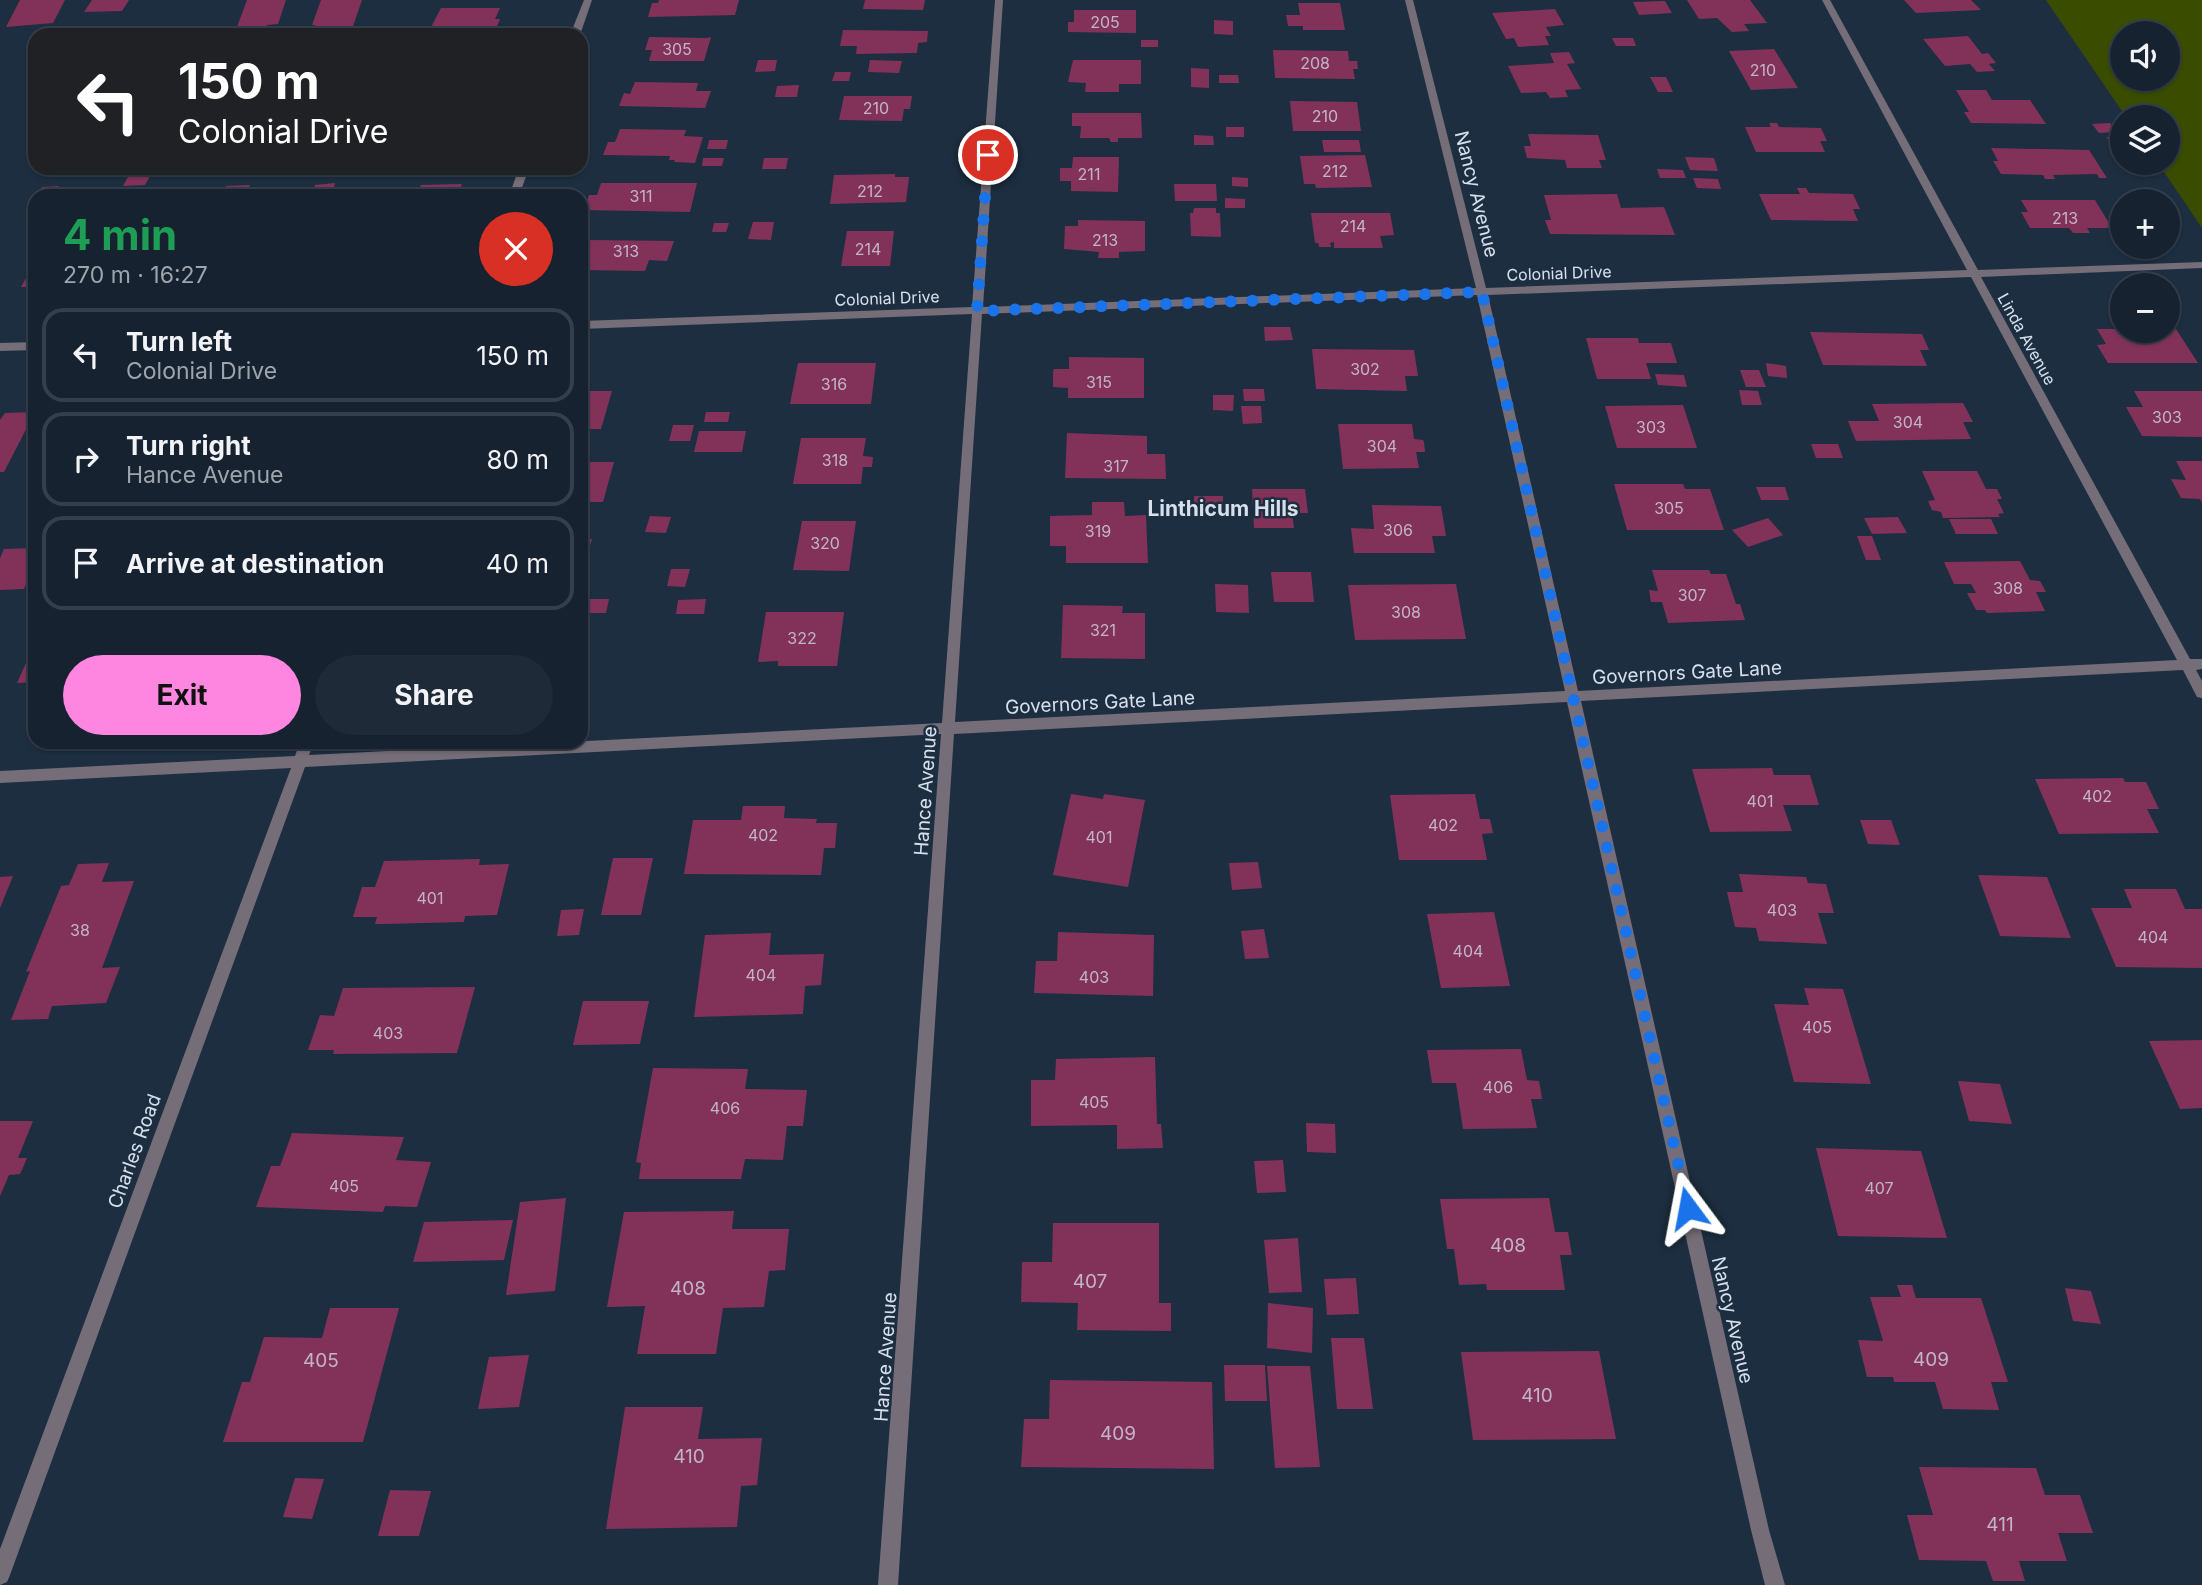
<!DOCTYPE html>
<meta charset="utf-8">
<style>
body{margin:0;font-family:Inter,sans-serif;background:#1f2a38;color:#f1f3f6;height:100vh;display:flex;flex-direction:column;font-size:26px;white-space:nowrap}
*{box-sizing:border-box;margin:0}
p{font-size:23px;color:#9ea4ab}
.icon{flex:none;width:38px;height:38px;fill:none;stroke:currentColor;stroke-width:2;stroke-linecap:round;stroke-linejoin:round}
.map{position:relative;flex:1;overflow:hidden}
.details{position:absolute;left:28px;top:189px;width:560px;height:560px;display:flex;flex-direction:column;background:#162230;border-radius:21px;box-shadow:0 2px 5px #0004,0 0 0 2px #353f4c}
.details>*{flex:none}
.banner{position:absolute;left:28px;top:28px;width:560px;height:147px;border-radius:21px;box-shadow:0 2px 5px #0004,0 0 0 2px #353f4c;background:#202124;color:#fff;overflow:hidden}
.buttons{position:absolute;left:2110px;top:21px;display:grid;gap:14px}
.buttons a{display:grid;place-items:center;width:70px;height:70px;border-radius:50%;background:#162230;box-shadow:0 2px 5px #0004,0 0 0 2px #353f4c;font-size:35px}
.pin{position:absolute;display:grid;place-items:center;width:60px;height:60px;color:#fff;margin:-30px;border:4px solid #fff;border-radius:50%;box-shadow:0 2px 7px #0007}
.me{position:absolute;width:77px;margin:-38px;rotate:347deg;stroke-linejoin:round;filter:drop-shadow(0 0 5px #0008)}
.turn{display:flex;align-items:center;gap:24px;height:147px;padding:0 35px;font-size:32px}
.turn .icon{width:91px;height:91px;stroke-width:2.5}
.turn b{display:block;font-size:49px;line-height:60px}
.round{display:grid;place-items:center;flex:none;width:74px;height:74px;border-radius:37px;background:#1f2a38}
.overview{display:flex;align-items:center;justify-content:space-between;height:119px;padding:0 35px}
h1{font-size:42px;font-weight:700;line-height:52px;color:#1e9e55}
.primary-button{display:flex;gap:14px;margin-top:auto;padding:14px 35px}
.primary-button a{flex:1;height:80px;border-radius:42px;background:#fe86e1;color:#111;font-size:28px;font-weight:700;line-height:80px;text-align:center}
.primary-button a+a{background:#1f2a38;color:#f1f3f6}
ul{padding:0;list-style:none}
li{display:flex;align-items:center;gap:21px;height:94px;margin:0 14px 10px;padding:0 21px;border:4px solid #353f4c;border-radius:21px}
li div{flex:1}
li b{display:block;font-size:26px}
li em{font-style:normal}
.map>svg:first-child{display:block}
</style>
<div class="map">
<svg width="2202" height="1585" viewBox="0 0 2202 1585">
<rect width="100%" height="100%" fill="#1d2e40"/>
<path fill="#3a4c00" fill-rule="evenodd" d="M2046 0H2202V228L2158 163H2168V117H2126ZM2123 33H2168V79H2123Z"/>
<path fill="#823259" d="M20 0H65L53 23 6 27Z
M92 0H129L122 11 84 12Z
M247 0H286L278 24 267 25 263 35H234Z
M321 0H362L350 35H312L315 25H312Z
M659 0H739L735 15 648 17 652 3H658Z
M865 0H925L923 10 863 9Z
M1687 0H1750L1767 23 1744 24 1749 31 1732 32 1717 18 1699 19Z
M1904 0H1971L1981 10 1916 13Z
M1665 1 1672 13 1639 15 1633 2Z
M1298 3H1340L1345 30H1303V26H1288L1286 15H1300Z
M441 8H500L495 19H500L497 26H492L488 35H427Z
M1555 9 1564 25 1546 27 1551 36H1545L1549 45 1518 47 1514 38 1506 39 1492 13Z
M1074 10H1136V33L1068 32V22H1074Z
M1214 20 1233 21V35L1214 34Z
M293 27H307L303 35H290Z
M843 30 928 31 927 42 918 43 917 53 856 54 857 46H840Z
M1968 36 1982 54 1988 53 1996 63 1989 64 1995 71 1977 72 1970 64 1945 66 1923 39Z
M649 37 706 38 711 37 704 61H649L652 50H645Z
M1612 38H1633L1636 46H1616Z
M1141 40H1158V47H1141Z
M1774 49 1798 88 1751 90 1729 51Z
M1273 50 1348 51 1349 61H1357L1358 69H1353L1355 79 1275 78Z
M1569 52 1575 63 1567 64 1581 89 1565 90 1568 97 1550 98 1546 92 1521 93 1508 66 1554 63 1550 53Z
M758 60H777L775 71 755 72Z
M870 60 902 61 899 73 868 72Z
M1073 60H1141V84H1119V92H1085L1086 83 1068 82Z
M1191 68 1209 69V88L1191 87Z
M835 72H851L849 81H832Z
M1219 75H1238L1239 83H1219Z
M1650 77H1666L1673 92H1658Z
M635 82 698 83 696 91H711L705 108 619 106 624 93 630 94Z
M799 85 797 97H775L777 86Z
M1956 90H1986L1992 100H2030L2046 124 1971 123 1964 112H1969Z
M844 96H912L910 109H904L902 121 839 120Z
M1290 101 1357 102 1361 131H1293Z
M1072 113H1141L1142 138H1118V142H1111L1109 138H1080L1081 126H1072Z
M1769 123H1777L1779 127 1821 128 1827 141H1820L1825 152H1756L1745 127H1771Z
M2110 123 2117 132 2099 133 2092 124Z
M1226 127H1244V137H1226Z
M620 129 686 130 684 136 703 137 695 163 674 162 675 160H669L670 156 603 155 608 142H615Z
M1528 134 1598 135 1606 160H1599L1602 168H1567L1565 160 1527 158 1524 146H1531Z
M1194 135 1213 136 1214 145H1194Z
M2106 137H2123V152L2119 147 2115 148Z
M709 140H728L726 149H707Z
M1322 140H1359L1361 152H1324Z
M1991 148 2089 150 2107 178H2099L2097 174 2053 175 2055 179H2045L2043 175 2001 174 1993 161H1998Z
M1365 155 1372 187 1316 188 1315 184H1304L1300 156Z
M1073 157H1119L1118 192 1071 191V181H1060V168H1072Z
M1685 157 1714 158 1718 171 1690 170Z
M703 158H724L722 166H702Z
M764 158H788L786 169H762Z
M1657 169 1683 170 1686 178H1660Z
M151 174 145 185 123 186 129 175Z
M895 174V177H909L906 202 830 204 834 175Z
M1232 177 1248 178V187L1232 186Z
M1693 178 1718 179 1721 189 1697 188Z
M335 183 332 195 312 196 315 185Z
M601 183H697L690 212 584 210 589 195H597Z
M462 184 458 196H417L421 185Z
M1174 184H1216L1217 201H1175Z
M250 185 245 196H221L226 186Z
M59 186 55 194 37 195 42 187Z
M1797 188H1806L1809 193 1853 194 1860 209H1853L1858 221 1771 220 1759 194H1800Z
M1617 194 1621 208 1664 207 1675 235 1550 234 1545 220H1551L1544 195Z
M1225 198 1245 199V208H1225Z
M2021 200H2095L2112 228H2087L2090 233H2073L2069 228H2030L2021 212H2028Z
M1194 208H1216V213H1220L1221 237 1191 236 1190 213H1193Z
M1311 213H1390L1394 235 1380 236 1383 248H1334V242L1330 243 1331 247H1319L1318 243H1315Z
M1078 220 1145 221V251L1119 252V258H1098L1099 252 1064 249 1065 226H1078Z
M753 222H774L771 240 748 239Z
M714 223H729L726 232H712Z
M847 231H894L890 266H841Z
M591 240 674 241 667 261 649 260 645 271 581 270V242Z
M35 262V287H21Z
M1264 327H1290L1293 340 1265 341Z
M2097 329H2176L2198 363H2108L2097 345 2106 344Z
M1810 332 1922 334 1929 350H1920L1927 366 1823 365Z
M1586 338H1638L1639 343H1671L1677 363H1646L1651 379H1597Z
M1312 349 1414 350 1418 376H1405L1407 391 1316 389Z
M1069 357 1144 358V398H1068V388L1053 387V372L1054 369H1069Z
M798 363H876L871 404H790Z
M1766 363 1786 366 1787 378 1768 376Z
M1740 370H1759L1766 387H1746Z
M1655 374 1684 375 1687 387 1658 385Z
M1243 389H1264L1265 401H1244Z
M1739 390 1758 391 1762 405H1742Z
M581 391H612L601 429H581Z
M2134 391H2202V437L2142 436 2126 407H2143Z
M1213 395H1234L1233 411 1213 410Z
M1963 403 1973 422H1963L1971 439 1856 441 1848 421H1879L1872 404Z
M1683 405 1697 448H1617L1605 406Z
M1241 406H1261L1262 423 1243 424Z
M35 412 4 472H0V420L5 413Z
M706 412H730L728 422H704Z
M1338 424H1412L1414 439 1423 440 1424 442 1425 452H1416L1419 468 1343 469Z
M673 425H694L690 441H669Z
M699 431H746L742 452H694Z
M1067 433 1147 436V454H1165L1166 479 1065 478Z
M801 438H866L863 456 873 457 872 467H863L861 484H793Z
M1811 444H1838L1843 458H1816Z
M2176 461H2202V503L2200 499 2181 498 2171 479 2186 480Z
M581 462H614L603 502H581Z
M1922 471H1977L1986 489H1997L2002 499H1997L2004 513 1998 514 2000 517 1943 518 1941 512 1932 510 1928 501 1935 500Z
M1614 484H1683L1685 489H1710L1724 530H1627Z
M1756 487H1785L1789 500H1761Z
M1252 489H1305L1308 513H1292L1294 528H1254Z
M1194 496H1223V514L1194 513Z
M1092 502H1124L1125 516 1146 515 1148 563H1066V546H1050V516L1092 515Z
M1372 505 1441 506 1446 536H1432L1435 553H1354L1351 528 1374 529Z
M650 516 671 517 666 533 645 532Z
M1898 517 1907 533 1872 534 1864 518Z
M1768 518 1783 535 1748 547 1732 530Z
M1949 519H1991L1998 534H1956Z
M802 521H856L849 571 793 570Z
M1857 536H1872L1881 560H1866Z
M581 539H592L582 574H581Z
M35 548V567L24 589 0 590V558L4 549Z
M2020 561 2030 580 2040 581 2046 592H2036L2045 611 1987 613 1985 610H1976L1967 593H1976L1971 584H1954L1944 562Z
M671 569H690L685 587 667 586Z
M1652 570H1709L1711 574H1726L1736 604H1740L1745 620 1668 623 1662 602H1651L1649 590 1658 591Z
M1271 572H1311L1314 602H1274Z
M1215 584 1248 585 1249 613 1216 612Z
M1456 584 1466 639 1355 640 1348 585Z
M587 599H609L606 613H584Z
M706 599 704 614H676L678 600Z
M1063 605 1123 606 1122 613H1145V659L1061 658Z
M766 612H844L837 666H778V661L758 662Z
M35 643V682L17 683Z
M1772 768 1774 775H1810L1819 805H1783L1792 831 1710 832 1692 769Z
M2123 778 2125 782H2146L2159 809H2147L2159 833 2059 834 2035 779Z
M1071 794 1103 799 1104 794 1145 800 1128 887 1053 875Z
M1475 794 1480 819H1490L1492 828 1493 833 1482 834 1487 860H1399L1390 795Z
M743 806H785L784 818 817 819 816 823H837L835 848H824L821 875 684 874 693 820H741Z
M1860 820H1891L1900 845 1868 844Z
M613 858H653L641 915H601Z
M480 859 479 865 509 864 497 915 465 916 464 922 384 924H375L377 917H353L362 887H375L384 861Z
M1258 862 1262 888 1232 890 1229 863Z
M109 863 102 882 134 881 102 968 120 967 106 1003 52 1006 48 1019 11 1020 30 971 26 972 61 886 69 885 78 864Z
M1739 874 1806 877 1808 883 1826 884 1834 913H1818L1827 944 1759 941 1756 928 1735 927 1727 892H1743Z
M1978 875 2047 877 2071 938 2000 936Z
M13 876 0 908V877Z
M2124 889H2176L2185 909H2202V968L2116 967 2091 908H2132Z
M584 909 579 935 557 936 561 910Z
M1494 912 1510 986 1441 988 1427 914Z
M1264 929 1269 958 1245 959 1241 931Z
M1058 932 1154 935 1153 996 1034 993 1036 961H1057Z
M771 933 769 955 824 954 821 985 805 986 803 1014 694 1017 705 935Z
M475 987 457 1053 333 1054 334 1050H308L320 1015 334 1016 343 988Z
M1804 988 1843 989 1871 1084 1794 1082 1774 1004 1809 1005Z
M583 1001H649L640 1044 573 1045Z
M2202 1040V1108L2180 1109 2149 1041Z
M1521 1049 1527 1080 1539 1081 1541 1092 1542 1099H1531L1537 1128 1463 1129 1456 1083H1432L1427 1050Z
M1155 1057 1157 1124H1161L1163 1148 1117 1149V1125L1031 1126V1080H1055L1056 1059Z
M653 1068 748 1069 745 1089 807 1090 803 1126H787L783 1160 745 1159 741 1179H639L641 1163 636 1162Z
M1958 1081 2000 1084 2012 1124 1969 1121Z
M0 1121H33L18 1158H27L22 1170 20 1174 9 1175 0 1196Z
M1306 1123 1335 1124 1336 1153 1307 1152Z
M292 1133 404 1137 396 1160 431 1162 417 1207 385 1206 383 1212 256 1207 271 1166H280Z
M1816 1148 1921 1151 1947 1238 1838 1236Z
M1283 1160 1286 1192 1257 1193 1254 1161Z
M566 1198 555 1291 506 1295 520 1202Z
M1549 1198 1555 1232H1568L1572 1255H1560L1565 1290H1487L1486 1284 1459 1285 1454 1249H1447L1440 1199Z
M734 1211 732 1229H789L785 1270 769 1271 764 1307 723 1308 716 1354H637L645 1306 607 1307 624 1212Z
M513 1220 504 1260 413 1262 424 1222Z
M1053 1223H1159V1303H1171V1331L1077 1330 1078 1303 1021 1302 1022 1262H1052Z
M1298 1238 1302 1292 1269 1293 1264 1240Z
M1356 1278 1359 1314 1327 1315 1324 1279Z
M1897 1285H1912L1916 1298H1981L2008 1382H1991L1999 1410 1943 1409 1935 1382H1894L1893 1377H1867L1858 1340 1883 1341 1870 1297H1901Z
M2065 1288 2091 1291 2101 1324 2073 1321Z
M1268 1303 1313 1308 1312 1353 1267 1348Z
M330 1308H399L363 1442H223L242 1382H250L264 1337 322 1338Z
M1331 1338H1364L1373 1409H1337Z
M1599 1351 1616 1439 1473 1440 1461 1352Z
M529 1355 519 1407 478 1409 489 1357Z
M1224 1365H1265L1267 1401H1225Z
M1267 1366H1310L1320 1467 1275 1468Z
M1050 1380 1212 1382 1214 1469 1021 1467 1024 1419H1049Z
M625 1407H703L698 1439 762 1438 757 1485 741 1486 737 1527 606 1529Z
M1919 1467 2036 1468 2045 1495H2080L2093 1533H2058L2067 1561H2019L2025 1581H1993L1986 1561 1919 1560 1907 1515H1933Z
M295 1478 324 1479 312 1519 283 1517Z
M390 1490 431 1491 419 1536H378Z"/>
<g fill="none" stroke-linecap="round" stroke-linejoin="round">
<path fill="#756d77" fill-rule="evenodd" d="M584 0H592L580 35H570Z
M995 0H1003L983 307 1476 288 1405 0H1413L1486 288 1967 270 1822 0H1830L1978 270 2202 262V268L1981 277 2190 659H2202V669L2196 670 2202 681V698L2197 697 2183 670 1581 701 1769 1530 1785 1585H1765L1751 1530 1567 702 954 734 898 1585H878L941 734 305 767 10 1575 7 1582 0 1585V1549L291 768 0 783V771L295 756 300 742H314L309 755 942 723 972 314 581 329V321L972 307ZM1971 277 2177 660 1578 691 1488 295ZM1477 295 1565 691 955 722 982 314Z
M519 168H529L519 196H509Z
M35 342V350L0 351V343Z"/>
</g>
<g fill="none" stroke-linecap="round" stroke-linejoin="round">
<path stroke="#1a73e8" stroke-width="12" stroke-dasharray="0 21.6" d="M988 155 977 311 1482 292 1688 1208"/>
</g>
<g text-anchor="middle" stroke-width="5" stroke-linejoin="round" paint-order="stroke">
<g font-size="16" fill="#c1b4c8">
<text x="1105" y="28">205</text>
<text x="677" y="55">305</text>
<text x="1315" y="69">208</text>
<text x="1763" y="76">210</text>
<text x="876" y="114">210</text>
<text x="1325" y="122">210</text>
<text x="1335" y="177">212</text>
<text x="1089" y="180">211</text>
<text x="870" y="197">212</text>
<text x="641" y="202">311</text>
<text x="2065" y="224">213</text>
<text x="1353" y="232">214</text>
<text x="1105" y="246">213</text>
<text x="868" y="255">214</text>
<text x="626" y="257">313</text>
<text x="1365" y="375">302</text>
<text x="1099" y="388">315</text>
<text x="834" y="390">316</text>
<text x="2167" y="423">303</text>
<text x="1908" y="428">304</text>
<text x="1651" y="433">303</text>
<text x="1382" y="452">304</text>
<text x="835" y="466">318</text>
<text x="1116" y="472">317</text>
<text x="1669" y="514">305</text>
<text x="1398" y="536">306</text>
<text x="1098" y="537">319</text>
<text x="825" y="549">320</text>
<text x="2008" y="594">308</text>
<text x="1692" y="601">307</text>
<text x="1406" y="618">308</text>
<text x="1103" y="636">321</text>
<text x="802" y="644">322</text>
<text x="2097" y="802">402</text>
<text x="1760" y="807">401</text>
<text x="1443" y="831">402</text>
<text x="763" y="841">402</text>
<text x="1099" y="843">401</text>
<text x="430" y="904">401</text>
<text x="1782" y="916">403</text>
<text x="80" y="936">38</text>
<text x="2153" y="943">404</text>
<text x="1468" y="957">404</text>
<text x="761" y="981">404</text>
<text x="1094" y="983">403</text>
<text x="1817" y="1033">405</text>
<text x="388" y="1039">403</text>
<text x="1498" y="1093">406</text>
<text x="1094" y="1108">405</text>
<text x="725" y="1114">406</text>
<text x="344" y="1192">405</text>
<text x="1879" y="1194">407</text>
</g>
<g font-size="16" fill="#d6e0ed" stroke="#1d2e40">
<text transform="translate(1559 273) rotate(-2)" y="6">Colonial Drive</text>
<text transform="translate(887 298) rotate(-2)" y="6">Colonial Drive</text>
<text transform="translate(2027 339) rotate(61)" y="6">Linda Avenue</text>
</g>
<g font-size="19" fill="#d6e0ed" stroke="#1d2e40">
<text transform="translate(1477 194) rotate(76)" y="7">Nancy Avenue</text>
<text transform="translate(1687 672) rotate(-3)" y="7">Governors Gate Lane</text>
<text transform="translate(1100 702) rotate(-3)" y="7">Governors Gate Lane</text>
<text transform="translate(925 791) rotate(-86)" y="7">Hance Avenue</text>
<text transform="translate(134 1151) rotate(-70)" y="7">Charles Road</text>
<text transform="translate(1733 1320) rotate(77)" y="7">Nancy Avenue</text>
<text transform="translate(885 1357) rotate(-86)" y="7">Hance Avenue</text>
</g>
<g font-size="19" fill="#c1b4c8">
<text x="1508" y="1252">408</text>
<text x="1090" y="1288">407</text>
<text x="688" y="1295">408</text>
<text x="1931" y="1366">409</text>
<text x="321" y="1367">405</text>
<text x="1537" y="1402">410</text>
<text x="1118" y="1440">409</text>
<text x="689" y="1463">410</text>
<text x="2000" y="1531">411</text>
</g>
<g font-size="21" font-weight="bold" fill="#d6e0ed" stroke="#1d2e40">
<text x="1223" y="516">Linthicum Hills</text>
</g>
</g>
</svg>
<div class="buttons">
<a><svg class="icon" aria-label="sound" viewBox="0 0 24 24"><path d="M4 9h4l5-4v14l-5-4H4zM17 9q2 3 0 6"/></svg></a>
<a><svg class="icon" aria-label="layers" viewBox="0 0 24 24"><path d="M12 4l9 5-9 5-9-5zM3 14l9 5 9-5"/></svg></a>
<a>+</a>
<a>−</a>
</div>
<div class="pin" style="left:988px;top:155px;background:#d93025"><svg class="icon" aria-label="arrive" viewBox="0 0 24 24"><path d="M6 21V4h12l-3 4 3 4H6"/></svg></div>
<svg class="me" style="left:1688px;top:1208px" viewBox="-20 -20 40 40"><path d="M0-17L14 15 0 8-14 15z" fill="#1a73e8" stroke="#fff" stroke-width="4"/></svg>
<div class="banner">
<div class="turn"><svg class="icon" aria-label="left" viewBox="0 0 24 24"><path d="M17 20v-9H6M10 6l-5 5 5 5"/></svg><div><b>150 m</b>Colonial Drive</div></div>
</div>
<section class="details">
<div class="overview"><div><h1>4 min</h1><p>270 m · 16:27</p></div><a class="round" style="background:#d93025;color:#fff"><svg class="icon" aria-label="close" viewBox="0 0 24 24"><path d="M6 6l12 12M18 6L6 18"/></svg></a></div>
<ul>
<li><svg class="icon" aria-label="left" viewBox="0 0 24 24"><path d="M17 20v-9H6M10 6l-5 5 5 5"/></svg><div><b>Turn left</b><p>Colonial Drive</p></div><em>150 m</em></li>
<li><svg class="icon" aria-label="right" viewBox="0 0 24 24"><path d="M7 20v-9h11M14 6l5 5-5 5"/></svg><div><b>Turn right</b><p>Hance Avenue</p></div><em>80 m</em></li>
<li><svg class="icon" aria-label="arrive" viewBox="0 0 24 24"><path d="M6 21V4h12l-3 4 3 4H6"/></svg><div><b>Arrive at destination</b></div><em>40 m</em></li>
</ul>
<div class="primary-button"><a>Exit</a><a>Share</a></div>
</section>
</div>
